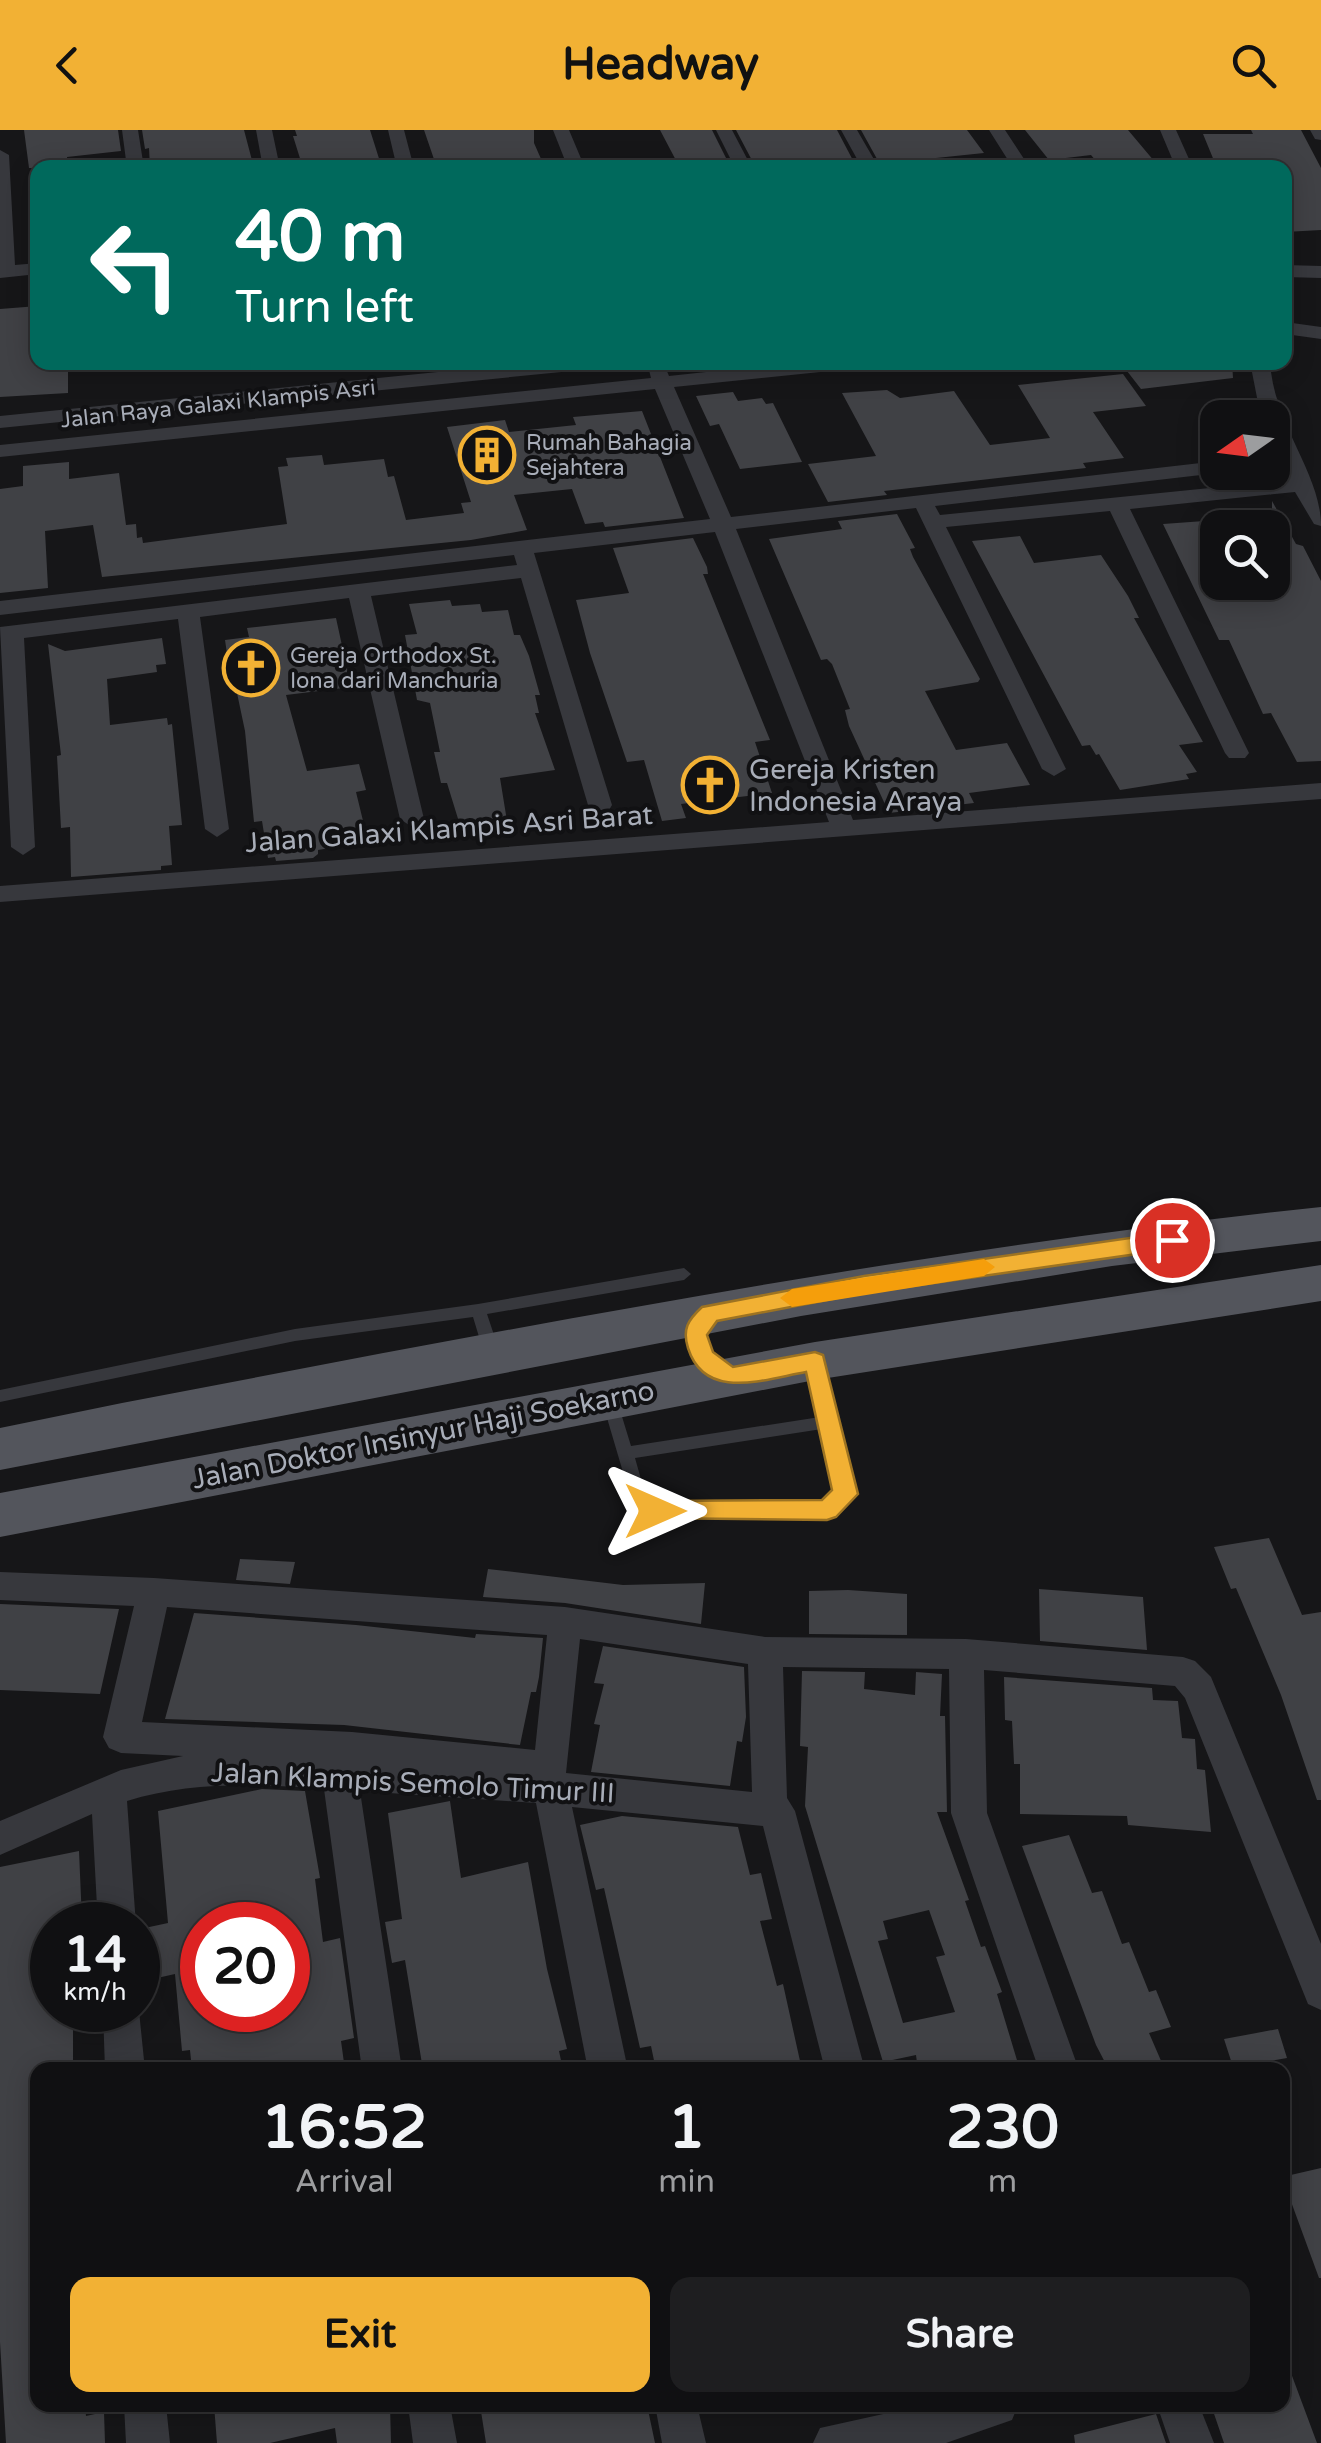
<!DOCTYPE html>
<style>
body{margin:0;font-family:"Varela Round",sans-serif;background:#1e1e20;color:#f1f3f6;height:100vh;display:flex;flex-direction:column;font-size:38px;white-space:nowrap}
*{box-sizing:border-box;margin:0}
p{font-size:32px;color:#9c9d9f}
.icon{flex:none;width:55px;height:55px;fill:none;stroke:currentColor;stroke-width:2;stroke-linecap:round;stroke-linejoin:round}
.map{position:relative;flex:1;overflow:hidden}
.sheet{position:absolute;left:30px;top:1932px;width:1260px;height:350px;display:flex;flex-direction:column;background:#101012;border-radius:20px;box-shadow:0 5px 25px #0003,0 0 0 2px #303032}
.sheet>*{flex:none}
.hud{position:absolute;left:30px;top:30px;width:1262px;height:210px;border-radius:20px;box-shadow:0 5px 25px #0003,0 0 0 2px #303032;background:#00695c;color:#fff;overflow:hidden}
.needle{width:65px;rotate:256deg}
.buttons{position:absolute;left:1200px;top:270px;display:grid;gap:20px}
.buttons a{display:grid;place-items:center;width:90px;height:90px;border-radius:20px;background:#101012;box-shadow:0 5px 25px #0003,0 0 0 2px #303032;font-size:50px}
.speed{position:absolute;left:30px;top:1772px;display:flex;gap:20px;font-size:50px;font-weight:700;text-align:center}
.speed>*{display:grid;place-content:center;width:130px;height:130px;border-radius:50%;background:#101012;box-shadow:0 5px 25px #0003,0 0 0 2px #303032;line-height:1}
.speed small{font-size:25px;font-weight:400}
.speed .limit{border:15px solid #d22;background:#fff;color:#111}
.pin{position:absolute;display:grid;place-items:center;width:85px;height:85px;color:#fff;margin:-42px;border:5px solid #fff;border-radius:50%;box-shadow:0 2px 10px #0007}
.me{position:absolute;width:110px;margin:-55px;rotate:90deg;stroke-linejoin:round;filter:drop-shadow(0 0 8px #0008)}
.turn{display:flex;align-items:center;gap:35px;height:210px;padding:0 40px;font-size:45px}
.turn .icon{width:130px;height:130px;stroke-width:2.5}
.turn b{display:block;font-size:70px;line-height:85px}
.eta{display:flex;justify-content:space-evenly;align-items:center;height:170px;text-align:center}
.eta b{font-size:60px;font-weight:700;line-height:70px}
.primary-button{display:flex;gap:20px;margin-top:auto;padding:20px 40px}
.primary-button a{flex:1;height:115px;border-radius:20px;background:#f2b134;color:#111;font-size:40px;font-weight:700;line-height:115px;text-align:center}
.primary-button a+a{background:#1e1e20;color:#f1f3f6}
header{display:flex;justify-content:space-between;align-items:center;height:130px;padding:0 40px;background:#f2b134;color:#111;font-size:45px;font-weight:700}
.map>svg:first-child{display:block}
</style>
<header><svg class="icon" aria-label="back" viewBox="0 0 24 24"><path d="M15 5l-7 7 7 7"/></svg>Headway<svg class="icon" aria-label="search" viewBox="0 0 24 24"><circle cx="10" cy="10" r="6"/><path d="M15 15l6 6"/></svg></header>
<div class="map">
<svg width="1321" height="2313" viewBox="0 0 1321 2313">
<rect width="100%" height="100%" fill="#161618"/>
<path fill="#404145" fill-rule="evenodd" d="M24 0H118L121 21 67 27 68 38H29Z
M142 0H244L254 38H150L149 18 145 19Z
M295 0H370L382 38H303L293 6H297Z
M424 0H534V13L545 38H437Z
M660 0H712L731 38H680Z
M736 0H837L857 38H756Z
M861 0H967L984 23 936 28 944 38H882Z
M1025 0H1128L1160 38H1102L1091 25 1049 30Z
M1251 0H1301L1321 38V100L1285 102V38H1217L1203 4H1253Z
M38 176V232H68V263L0 267V179Z
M1120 232H1232L1233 248 1141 259Z
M1123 244 1146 276 1093 282 1124 328 1083 333 1086 338 884 361 887 365 828 372 808 334 876 326 842 263 887 260 900 268 954 261 990 315 1050 308 1018 255Z
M733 262 738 271 762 268 766 274 773 273 802 332 740 339 719 294 710 296 696 266Z
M642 281 684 388 605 397 603 392 585 394 572 359 514 365 527 400 471 410 102 447 93 395 45 401 48 458 0 463V359L23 356V336L69 332V349L119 343 126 395 136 394 137 408 142 407 143 413 287 394 278 337 288 336 286 328 322 325 324 335 384 329 388 347 394 346 406 390 464 383 461 373 471 372 447 297 505 290 509 302 576 295 573 287Z
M1272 371 1296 414 1303 416 1321 451V631L1297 632 1271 583 1263 584 1229 510H1219L1163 394 1218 390V452H1272Z
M897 384 915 418 910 419 913 427 980 549 978 552 925 561 956 620 1007 613 1030 655 969 663 974 673 889 683 849 596 845 580 850 579 832 534 827 529 821 530 769 409 842 399 838 391Z
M1020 406 1034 433 1101 425 1128 466 1139 488H1134L1203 612 1179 615 1197 642 1186 644 1189 649 1120 660 1099 624 1096 625 1090 615 1082 616 972 411Z
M693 408 707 437 708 444H703L770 610 755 612 772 663 681 674 686 688 662 691 644 630 627 632 590 523 576 470 629 463 613 418Z
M450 470 452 476 480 474 482 482 508 480 514 505H520L529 526 540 565H535L539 583H535L555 640 500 648 507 691 492 695 470 697 459 692 447 653H441L434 622H440L430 573 417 570 405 505 417 504 409 474Z
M336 488 351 557 286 565 307 641 359 634 366 660 356 662 365 699 356 701 359 713 318 720V724L313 728 276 731 275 727 268 728 262 691 254 692 245 601 233 544H230L225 510 249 507 247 498Z
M162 508 166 534 156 535 157 542 107 549 110 595 167 588 168 595 172 594 182 695 169 696 172 735 161 736V740L71 747 70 697 61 698 57 626 61 625 48 514 65 521Z
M1269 1408 1302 1485 1321 1482V1670H1317L1281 1565 1236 1458 1231 1459 1214 1417Z
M240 1429 295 1432 290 1454 236 1450Z
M488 1439 623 1455 705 1453 701 1494 565 1473 483 1467Z
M1039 1459 1143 1467 1147 1520 1040 1511Z
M848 1460 907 1464V1505L809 1504V1461Z
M0 1474 119 1479 100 1564 0 1560Z
M194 1483 356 1495 475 1508 476 1504 543 1508 539 1547 536 1562H531L520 1615 344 1595 165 1589Z
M603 1516 744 1537 746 1587 742 1612 737 1611 730 1656 591 1642 600 1595 594 1594 604 1554 594 1553Z
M802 1541 865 1542 864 1559 915 1565 916 1542 942 1544 940 1586H945L947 1682H937L969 1770 965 1771 981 1817 985 1816 1002 1862 997 1864 1020 1940H918L916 1925 883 1932 805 1676 808 1617 800 1616ZM929 1780 945 1825 936 1827 955 1882 903 1893 878 1811 888 1809 883 1791Z
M1004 1547 1152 1558 1153 1570 1178 1571 1182 1608 1195 1609 1197 1639 1205 1640 1211 1702 1128 1695 1127 1686 1020 1684V1634H1014L1012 1591 1005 1590Z
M262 1659 305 1661 320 1748 315 1749 323 1812 340 1808 354 1908 341 1911 345 1940H192L190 1920 182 1921 175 1844 144 1851 140 1799 168 1793 158 1681ZM202 1795H288V1880H202Z
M450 1671 461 1748 528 1732 547 1839 567 1919 559 1921 563 1940H423L405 1830 392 1833 385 1792 402 1789 388 1683Z
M622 1686 738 1697 750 1745 761 1743 772 1789 760 1791 777 1856 783 1854 802 1940H656L651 1916 640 1918 604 1758 596 1760 580 1695Z
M1069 1705 1092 1763 1102 1761 1122 1814 1129 1812 1149 1862 1156 1860 1171 1897 1149 1903 1165 1940H1109L1096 1915 1022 1716Z
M79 1721 82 1791 52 1795V1880H73V1940H38V2275H85L86 2286 104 2282 105 2313H6L0 2212V1737Z
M1278 1899 1287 1928 1258 1933 1261 1940H1234L1224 1909Z
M1321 2038V2148H1319L1282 2047Z
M1285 2227 1317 2313H1224L1211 2275H1282Z
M214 2275H390L391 2313H337L335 2298 270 2313H217Z
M480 2275H647L655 2313H486Z
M1156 2284 1166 2313H1075L1074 2305Z"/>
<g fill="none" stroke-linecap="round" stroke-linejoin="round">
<path fill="#37383d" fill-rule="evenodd" d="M684 1138 691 1144 684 1150 487 1184 499 1220 496 1224H486L483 1220 473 1187 295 1211 0 1272V1260L295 1199 478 1174Z
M815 1225 820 1227 823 1231 853 1364 833 1385 827 1387 655 1388 633 1376 602 1271 604 1267H616L631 1316 820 1287 807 1231 810 1227ZM822 1299 836 1362 823 1373 658 1374 646 1367 635 1328Z"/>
<path fill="#37383d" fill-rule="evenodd" d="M122 0H138L144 38H127Z
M256 0H272L280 38H263Z
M388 0H404L414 38H397Z
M553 0H569L585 38H568Z
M716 0H732L752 38H735Z
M841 0H857L879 38H862Z
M989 0H1005L1030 38H1013Z
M1160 0H1176L1193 38H1176Z
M1310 0H1321V10L1315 9Z
M0 20 9 25 15 135 38 133V144L0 148Z
M1285 135 1321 136V148L1285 147Z
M1285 192 1321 197V209L1285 204Z
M538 232H611L602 238 0 298V286Z
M647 232H663L669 246 798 232H868L859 238 674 257 731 387 1218 331V343L935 376 940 385 1289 350 1272 317V288H1261L1250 232H1270C1274 296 1321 343 1321 396L1314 394 1295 362 1130 379 1249 623 1245 628H1229L1225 623 1110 381 946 397 1066 639 1054 646 1042 639 916 378 736 399 853 690 1321 653V669L0 772V756L829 692 715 402 534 423 612 675 609 680H591L588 675 521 448 371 466 424 689 412 697 400 689 349 468 200 487 229 699 217 707 205 699 178 489 24 508 35 717 23 725 11 717 0 497 517 435 514 425 0 485V471L710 389 655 259 0 327V315L651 248Z
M0 1442 154 1448 565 1477 765 1507 966 1509 1183 1527 1195 1531 1211 1547 1321 1814V1880L1308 1874 1185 1568 1175 1556 984 1540 987 1683 1079 1940H1039L951 1683 949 1539 783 1537 787 1668 795 1681 865 1940H825L763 1696 572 1677 628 1940H588L536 1673 360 1661 402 1940H362L324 1659C258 1654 192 1651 127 1671L136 1795H98L92 1684 0 1725V1691L121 1640 183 1626 121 1623 109 1618 103 1607 134 1476 0 1470ZM167 1477 547 1505 535 1620 352 1602 142 1592ZM580 1509 748 1534 752 1662 566 1643Z
M138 1871 145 1940H105L103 1880H138Z
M124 2275H166L170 2313H126Z
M408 2275H450L457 2313H413Z
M655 2275H697L706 2313H662Z
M924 2275H1018L1012 2290 946 2313H813L820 2298Z
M1157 2275H1199L1214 2313H1170Z"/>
<path fill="#53555c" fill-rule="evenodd" d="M1321 1077V1111L1112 1136 801 1186 0 1340V1298L122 1273C520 1197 918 1119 1321 1077Z
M1321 1135V1171L815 1250 0 1407V1363L815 1212Z"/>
</g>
<path fill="#f2b134" stroke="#9d7322" stroke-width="2.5" d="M1172 1102 1183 1110 1172 1119 864 1163 717 1191 707 1205 713 1222 733 1237 815 1222 823 1225 858 1364 836 1387 827 1390 647 1388 643 1381 647 1374 655 1371 822 1370 832 1360 806 1242C765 1249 705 1272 688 1218 682 1199 688 1190 702 1177L864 1146Z"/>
<path fill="#f59e0b" d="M984 1129 995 1137 984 1146 792 1177 780 1168 792 1159Z"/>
<defs>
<g id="building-ring" transform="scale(2.875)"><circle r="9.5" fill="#111113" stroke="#f2b134" stroke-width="1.5"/><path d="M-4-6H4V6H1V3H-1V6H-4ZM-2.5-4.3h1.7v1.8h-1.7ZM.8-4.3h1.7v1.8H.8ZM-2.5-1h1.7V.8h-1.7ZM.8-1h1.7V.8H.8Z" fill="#f2b134"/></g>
<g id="church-ring" transform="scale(2.875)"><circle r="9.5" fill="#111113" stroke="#f2b134" stroke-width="1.5"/><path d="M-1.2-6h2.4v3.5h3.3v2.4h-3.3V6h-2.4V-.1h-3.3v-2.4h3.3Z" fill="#f2b134"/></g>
</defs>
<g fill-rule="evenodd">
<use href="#building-ring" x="487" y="325"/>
<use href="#church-ring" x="251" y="538"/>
<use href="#church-ring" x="710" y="655"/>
</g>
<g text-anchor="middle" stroke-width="8" stroke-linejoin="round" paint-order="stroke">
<g font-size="22" fill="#a8adb8" stroke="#111113">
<text transform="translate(218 273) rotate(-6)" y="8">Jalan Raya Galaxi Klampis Asri</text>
</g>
<g font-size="22" fill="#a8adb8" stroke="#111113" text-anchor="start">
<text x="526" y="320">Rumah Bahagia<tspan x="526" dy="25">Sejahtera</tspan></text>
<text x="290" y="533">Gereja Orthodox St.<tspan x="290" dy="25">Iona dari Manchuria</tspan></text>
</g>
<g font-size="28" fill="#a8adb8" stroke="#111113" text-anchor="start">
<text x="749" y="649">Gereja Kristen<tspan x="749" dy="32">Indonesia Araya</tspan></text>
</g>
<g font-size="28" fill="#a8adb8" stroke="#111113">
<text transform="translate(449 698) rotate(-4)" y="10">Jalan Galaxi Klampis Asri Barat</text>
<text transform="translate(423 1304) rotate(-11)" y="10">Jalan Doktor Insinyur Haji Soekarno</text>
<text transform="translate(413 1652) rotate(3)" y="10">Jalan Klampis Semolo Timur III</text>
</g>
</g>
</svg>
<div class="buttons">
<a><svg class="needle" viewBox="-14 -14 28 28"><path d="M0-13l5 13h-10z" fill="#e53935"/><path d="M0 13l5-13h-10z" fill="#9c9d9f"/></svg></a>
<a><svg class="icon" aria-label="search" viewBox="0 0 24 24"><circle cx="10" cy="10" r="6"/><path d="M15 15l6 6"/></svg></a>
</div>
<div class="speed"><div>14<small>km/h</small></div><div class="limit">20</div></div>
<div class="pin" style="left:1172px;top:1110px;background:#d93025"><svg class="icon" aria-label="arrive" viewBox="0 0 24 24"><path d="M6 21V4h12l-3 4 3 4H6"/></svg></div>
<svg class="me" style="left:655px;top:1381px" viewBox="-20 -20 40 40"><path d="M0-17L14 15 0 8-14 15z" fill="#f2b134" stroke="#fff" stroke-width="4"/></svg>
<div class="hud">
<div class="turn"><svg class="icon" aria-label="left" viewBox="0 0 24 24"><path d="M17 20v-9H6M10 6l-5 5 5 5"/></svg><div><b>40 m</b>Turn left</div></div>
</div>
<section class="sheet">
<div class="eta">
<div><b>16:52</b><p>Arrival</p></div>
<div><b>1</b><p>min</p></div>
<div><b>230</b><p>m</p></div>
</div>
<div class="primary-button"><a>Exit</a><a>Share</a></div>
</section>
</div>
